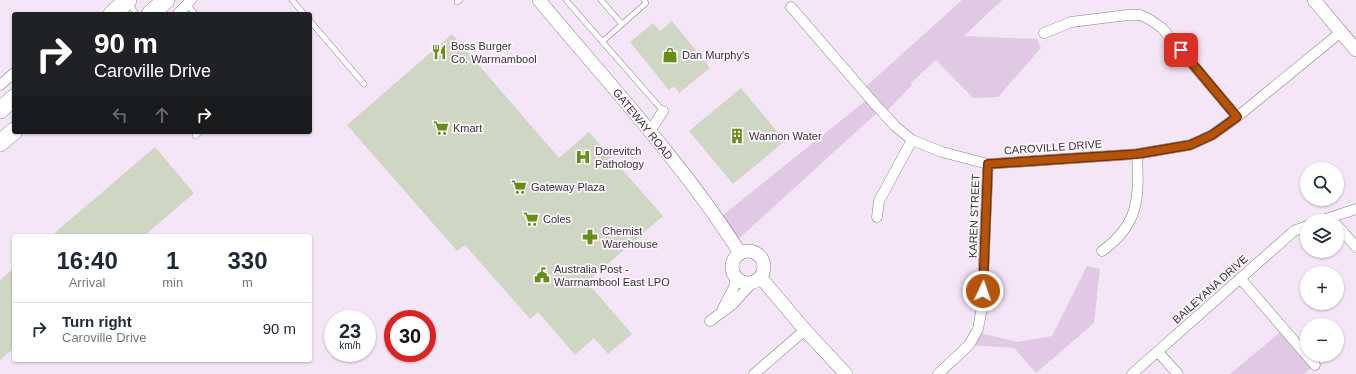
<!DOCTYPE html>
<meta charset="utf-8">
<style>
body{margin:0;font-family:Helvetica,sans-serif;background:#f6f6f7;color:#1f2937;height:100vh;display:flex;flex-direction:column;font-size:15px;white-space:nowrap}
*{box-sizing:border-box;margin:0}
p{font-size:13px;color:#747a83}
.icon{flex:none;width:22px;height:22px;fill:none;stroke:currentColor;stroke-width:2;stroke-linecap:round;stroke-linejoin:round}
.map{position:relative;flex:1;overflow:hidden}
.details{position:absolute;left:12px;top:234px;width:300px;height:128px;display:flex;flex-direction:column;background:#fff;border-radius:4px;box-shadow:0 1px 3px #0004}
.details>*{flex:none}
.guide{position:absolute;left:12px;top:12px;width:300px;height:122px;border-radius:4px;box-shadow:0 1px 3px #0004;background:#202124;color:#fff;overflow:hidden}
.controls{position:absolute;left:1300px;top:162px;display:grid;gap:8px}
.controls a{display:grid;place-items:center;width:44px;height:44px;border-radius:50%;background:#fff;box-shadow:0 1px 3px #0004;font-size:20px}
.speed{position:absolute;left:324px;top:310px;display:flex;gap:8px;font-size:20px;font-weight:700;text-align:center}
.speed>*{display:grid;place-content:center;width:52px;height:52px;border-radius:50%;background:#fff;box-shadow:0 1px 3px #0004;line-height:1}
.speed small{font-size:10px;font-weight:400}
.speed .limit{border:6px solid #d22;background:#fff;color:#111}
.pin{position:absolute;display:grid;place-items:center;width:34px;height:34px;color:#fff;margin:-17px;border-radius:8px;box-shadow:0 2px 6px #0006}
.me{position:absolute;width:44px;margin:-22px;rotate:3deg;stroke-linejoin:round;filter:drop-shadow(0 0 3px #0008)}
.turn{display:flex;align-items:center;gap:14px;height:84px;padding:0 16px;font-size:18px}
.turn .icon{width:52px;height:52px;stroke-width:2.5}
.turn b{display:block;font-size:28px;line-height:34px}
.lanes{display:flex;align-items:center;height:38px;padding:0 16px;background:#0003;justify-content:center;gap:20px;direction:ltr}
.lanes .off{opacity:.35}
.eta{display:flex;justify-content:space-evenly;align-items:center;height:68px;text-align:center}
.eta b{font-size:24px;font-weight:800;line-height:28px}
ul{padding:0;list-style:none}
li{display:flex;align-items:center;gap:12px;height:52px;padding:0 16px;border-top:1px solid #e0e1e3}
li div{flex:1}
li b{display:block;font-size:15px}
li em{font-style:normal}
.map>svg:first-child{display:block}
</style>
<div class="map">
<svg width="1356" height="374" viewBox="0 0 1356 374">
<rect width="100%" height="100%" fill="#f5e6f7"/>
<path fill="#e1c8e4" d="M962 0H1002L964 36 1037 39 1041 48 998 97 973 98 936 60 911 83 912 85 884 114 880 110 734 243 718 219 869 98 862 90Z
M1087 266 1100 269 1094 323 1036 373 1014 348 969 345 976 332 1018 342 1052 336Z
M1284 329 1315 365 1304 374H1230Z"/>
<path fill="#cfd7c4" d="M672 21 710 68 679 93 674 86 669 90 630 42 653 23 660 31Z
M452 34 559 158 589 132 663 216 587 282 632 334 608 354 594 338 575 355 538 312 530 319 465 245 457 251 347 125Z
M741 88 785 141 733 184 689 131Z
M155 147 194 193 144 236H51Z
M14 268V348L0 360V280Z"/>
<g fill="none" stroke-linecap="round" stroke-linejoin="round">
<g stroke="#8a7c8c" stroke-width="6">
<path id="service" d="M292 0 304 14
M566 0 663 111
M601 0 622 24
M457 2 460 0
M129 3 136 14
M188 5 195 14
M310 21 364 84
M603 41 646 3 644 0
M195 136 200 132"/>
</g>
<g stroke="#8a7c8c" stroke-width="11">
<path id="minor" d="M791 7 873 102 895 126 912 140 942 152 988 164 1137 154 1190 145 1212 135 1237 117 1341 32
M178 14 191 0
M1044 33 1071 22 1128 15H1140L1149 19 1162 28 1237 117
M0 85 14 73
M650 131 663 111
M877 217 879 201 912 140
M1320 221 1356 209
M1337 225 1356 247
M1102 251C1140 224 1139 197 1137 154
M1240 278 1315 365
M722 310 734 287 735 278
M710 321 733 304 751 284
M1158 352 1178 374
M754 374 805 330
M938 374 969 345 978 329 982 307 988 164
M1132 374 1294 231 1307 226"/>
</g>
<g stroke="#8a7c8c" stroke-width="14">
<path id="tertiary" d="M539 0C608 83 682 162 740 253
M1314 0 1356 50
M732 267a16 16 0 1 1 32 0a16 16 0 1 1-32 0Z
M761 278 805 330 846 374"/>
</g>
<g stroke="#8a7c8c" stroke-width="18">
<path id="trunk" d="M112 14 128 0
M150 14 166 0
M0 110 14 98
M0 143 14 131"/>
</g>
<use href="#service" stroke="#fff" stroke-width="5"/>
<use href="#minor" stroke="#fff" stroke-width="10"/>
<use href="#tertiary" stroke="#fff" stroke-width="13"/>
<use href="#trunk" stroke="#fff" stroke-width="17"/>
</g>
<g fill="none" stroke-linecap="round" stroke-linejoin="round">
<g stroke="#753606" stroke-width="10">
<path id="route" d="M983 291 988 164 1137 154 1190 145 1212 135 1237 117 1181 50"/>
</g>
<use href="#route" stroke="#b45309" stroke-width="7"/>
</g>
<defs>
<g id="restaurant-bare" transform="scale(1.2)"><path d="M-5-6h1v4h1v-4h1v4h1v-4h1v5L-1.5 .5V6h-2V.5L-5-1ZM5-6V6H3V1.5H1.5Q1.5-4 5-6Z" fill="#688e18" stroke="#fdf7fd" stroke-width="2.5" paint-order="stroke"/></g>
<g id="shop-bare" transform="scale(1.2)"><path d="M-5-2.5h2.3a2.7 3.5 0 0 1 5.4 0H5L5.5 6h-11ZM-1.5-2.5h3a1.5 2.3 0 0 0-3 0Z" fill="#688e18" stroke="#fdf7fd" stroke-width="2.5" paint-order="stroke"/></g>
<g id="supermarket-bare" transform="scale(1.2)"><path d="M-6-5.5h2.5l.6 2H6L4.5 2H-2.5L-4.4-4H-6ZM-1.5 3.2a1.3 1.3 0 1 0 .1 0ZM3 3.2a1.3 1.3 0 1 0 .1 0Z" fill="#688e18" stroke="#fdf7fd" stroke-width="2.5" paint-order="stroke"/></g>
<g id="building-bare" transform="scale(1.2)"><path d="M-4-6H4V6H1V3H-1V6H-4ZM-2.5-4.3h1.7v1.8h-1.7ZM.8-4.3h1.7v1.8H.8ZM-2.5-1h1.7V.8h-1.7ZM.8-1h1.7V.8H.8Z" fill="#688e18" stroke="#fdf7fd" stroke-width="2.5" paint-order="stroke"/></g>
<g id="hospital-bare" transform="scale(1.2)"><path d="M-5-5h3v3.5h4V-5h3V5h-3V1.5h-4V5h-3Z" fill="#688e18" stroke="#fdf7fd" stroke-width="2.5" paint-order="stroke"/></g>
<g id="pharmacy-bare" transform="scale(1.2)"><path d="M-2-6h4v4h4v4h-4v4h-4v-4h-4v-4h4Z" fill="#688e18" stroke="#fdf7fd" stroke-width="2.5" paint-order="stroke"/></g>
<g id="civic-bare" transform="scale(1.2)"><path d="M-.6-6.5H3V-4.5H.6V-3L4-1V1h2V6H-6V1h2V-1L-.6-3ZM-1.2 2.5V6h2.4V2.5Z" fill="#688e18" stroke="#fdf7fd" stroke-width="2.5" paint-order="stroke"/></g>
</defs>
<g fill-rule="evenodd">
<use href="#restaurant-bare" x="439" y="52"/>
<use href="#shop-bare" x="670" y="55"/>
<use href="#supermarket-bare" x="441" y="128"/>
<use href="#building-bare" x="737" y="136"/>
<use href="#hospital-bare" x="583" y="157"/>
<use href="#supermarket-bare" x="519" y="187"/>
<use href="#supermarket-bare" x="531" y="219"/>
<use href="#pharmacy-bare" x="590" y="237"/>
<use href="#civic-bare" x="542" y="275"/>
</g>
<g text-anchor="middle" stroke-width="3.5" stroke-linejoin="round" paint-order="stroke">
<g font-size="11" fill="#383239" stroke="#fdf7fd" text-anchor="start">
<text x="451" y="50">Boss Burger<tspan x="451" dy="13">Co. Warrnambool</tspan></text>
<text x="682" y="59">Dan Murphy's</text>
<text x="453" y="132">Kmart</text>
<text x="749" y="140">Wannon Water</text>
<text x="595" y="155">Dorevitch<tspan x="595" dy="13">Pathology</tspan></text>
<text x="531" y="191">Gateway Plaza</text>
<text x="543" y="223">Coles</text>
<text x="602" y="235">Chemist<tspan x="602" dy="13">Warehouse</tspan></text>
<text x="554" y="273">Australia Post -<tspan x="554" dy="13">Warrnambool East LPO</tspan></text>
</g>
<g font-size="11" fill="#383239" stroke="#fdf7fd">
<text transform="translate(643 124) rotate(51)" y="4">GATEWAY ROAD</text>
<text transform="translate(1053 147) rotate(-4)" y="4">CAROVILLE DRIVE</text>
<text transform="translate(974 216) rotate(-88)" y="4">KAREN STREET</text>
<text transform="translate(1210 289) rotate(-42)" y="4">BAILEYANA DRIVE</text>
</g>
</g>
</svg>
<div class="controls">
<a><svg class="icon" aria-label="search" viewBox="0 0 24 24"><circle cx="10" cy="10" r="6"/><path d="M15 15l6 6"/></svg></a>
<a><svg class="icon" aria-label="layers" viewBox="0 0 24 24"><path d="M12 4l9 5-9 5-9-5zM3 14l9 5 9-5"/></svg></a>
<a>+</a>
<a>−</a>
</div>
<div class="speed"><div>23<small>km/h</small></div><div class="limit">30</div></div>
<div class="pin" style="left:1181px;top:50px;background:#d93025"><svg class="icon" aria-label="arrive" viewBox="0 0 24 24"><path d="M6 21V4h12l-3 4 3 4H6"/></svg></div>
<svg class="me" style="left:983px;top:291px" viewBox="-20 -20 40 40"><circle r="17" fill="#b45309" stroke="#fff" stroke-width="3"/><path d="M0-11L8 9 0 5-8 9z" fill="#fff"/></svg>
<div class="guide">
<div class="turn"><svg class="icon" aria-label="right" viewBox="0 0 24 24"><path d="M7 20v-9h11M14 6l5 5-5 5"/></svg><div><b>90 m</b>Caroville Drive</div></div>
<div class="lanes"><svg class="icon off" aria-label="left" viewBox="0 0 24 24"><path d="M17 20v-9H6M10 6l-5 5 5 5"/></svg><svg class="icon off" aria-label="ahead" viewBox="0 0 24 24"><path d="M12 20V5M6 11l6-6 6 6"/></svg><svg class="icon" aria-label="right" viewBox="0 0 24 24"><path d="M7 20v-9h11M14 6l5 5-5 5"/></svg></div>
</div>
<section class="details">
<div class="eta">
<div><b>16:40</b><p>Arrival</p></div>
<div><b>1</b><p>min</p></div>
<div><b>330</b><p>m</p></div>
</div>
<ul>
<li><svg class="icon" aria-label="right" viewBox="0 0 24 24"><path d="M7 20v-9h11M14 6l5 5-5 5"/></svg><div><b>Turn right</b><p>Caroville Drive</p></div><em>90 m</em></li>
</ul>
</section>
</div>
